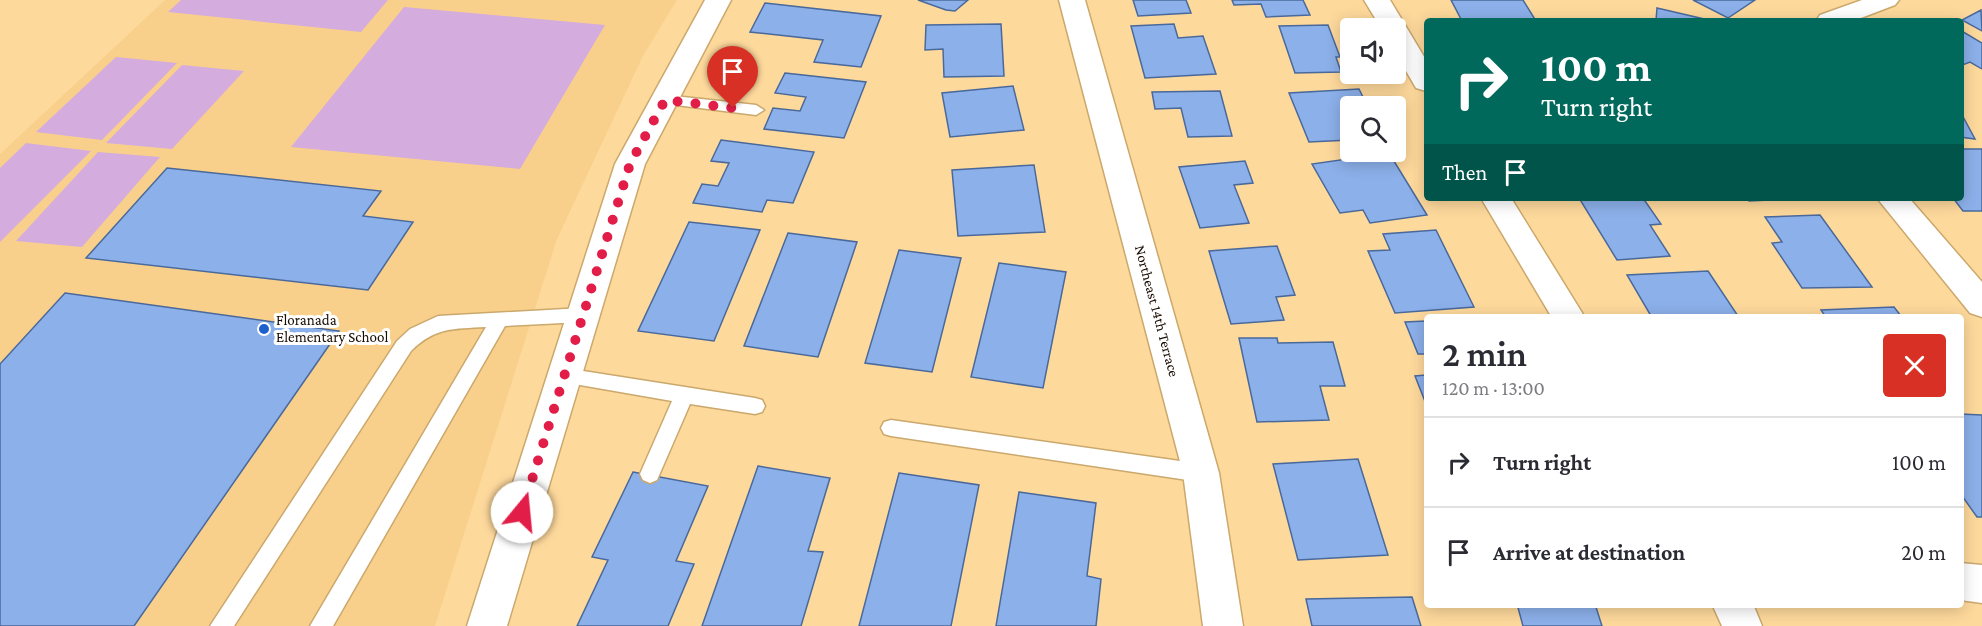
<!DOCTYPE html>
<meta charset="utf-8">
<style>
body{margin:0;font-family:"Crimson Pro",serif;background:#f7f7f7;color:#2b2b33;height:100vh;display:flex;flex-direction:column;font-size:22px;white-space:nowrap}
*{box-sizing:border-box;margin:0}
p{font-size:20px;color:#7c7c81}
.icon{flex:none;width:33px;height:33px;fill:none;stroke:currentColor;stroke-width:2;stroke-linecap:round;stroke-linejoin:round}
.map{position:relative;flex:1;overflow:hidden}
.details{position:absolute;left:1424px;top:314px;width:540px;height:294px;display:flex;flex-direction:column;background:#fff;border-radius:6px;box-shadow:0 3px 15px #0003}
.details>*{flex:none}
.guide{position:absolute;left:1424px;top:18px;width:540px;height:183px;border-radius:6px;box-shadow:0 3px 15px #0003;background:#00695c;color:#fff;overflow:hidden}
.fabs{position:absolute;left:1340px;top:18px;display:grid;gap:12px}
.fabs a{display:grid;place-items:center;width:66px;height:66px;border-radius:6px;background:#fff;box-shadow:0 3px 15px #0003;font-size:30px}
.pin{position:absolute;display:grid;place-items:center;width:51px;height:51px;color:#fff;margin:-62px -26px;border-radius:50% 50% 50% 0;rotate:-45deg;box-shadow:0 0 6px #0007}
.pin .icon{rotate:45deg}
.me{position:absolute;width:66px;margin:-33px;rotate:17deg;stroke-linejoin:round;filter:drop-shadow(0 0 4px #0008)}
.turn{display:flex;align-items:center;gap:21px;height:126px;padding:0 18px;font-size:27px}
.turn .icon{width:78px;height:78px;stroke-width:2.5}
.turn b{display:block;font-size:42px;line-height:51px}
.then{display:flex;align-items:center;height:57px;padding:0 18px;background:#0003;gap:12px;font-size:22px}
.round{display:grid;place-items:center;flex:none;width:63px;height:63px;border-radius:6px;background:#f7f7f7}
.overview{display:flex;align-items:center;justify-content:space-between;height:102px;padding:0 18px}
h1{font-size:36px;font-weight:600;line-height:45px}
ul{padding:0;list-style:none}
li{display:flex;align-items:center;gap:18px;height:90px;padding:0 18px;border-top:2px solid #e1e1e2}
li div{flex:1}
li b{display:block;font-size:22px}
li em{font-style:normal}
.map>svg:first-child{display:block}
</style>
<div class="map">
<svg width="1982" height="626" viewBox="0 0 1982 626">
<rect width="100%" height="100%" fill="#fed99c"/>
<path fill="#f9d08b" d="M165 0H677L643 56 557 239 435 626H0V154Z"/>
<path fill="#d4acdd" d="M181 0H388L361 32 168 12Z
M404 7 605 25 520 169 291 147Z
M116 57 177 63 102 140 36 132Z
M182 65 244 71 172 149 106 143Z
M26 143 91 151 0 242V168Z
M98 152 160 157 82 247 16 241Z"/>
<path fill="#8cb0ea" stroke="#4a699b" stroke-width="1.5" d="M918 0H968L955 11 946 10Z
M1133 0H1186L1191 13 1138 16Z
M1232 0H1303L1310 15 1266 17 1261 4 1234 5Z
M1451 0H1523L1536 21H1462Z
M1693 0H1755L1728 18Z
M765 3 881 16 861 67 814 62 823 40 750 32Z
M1657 8 1713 21H1656Z
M1981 10 1982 31 1962 20Z
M1001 24 1004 76 944 77 943 49 925 50 926 25Z
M1174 24 1178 38 1203 36 1216 74 1145 78 1131 26Z
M1328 25 1340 57H1336L1341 72 1295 73 1279 26Z
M1960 30 1982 43V69L1970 62 1960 66Z
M785 73 866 82 844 138 764 129 773 108 800 111 806 97 775 93Z
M1013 86 1024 130 950 137 942 93Z
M1359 89 1367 105 1348 107 1350 112V140L1309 142 1289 93Z
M1220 91 1232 136 1188 137 1181 108 1155 109 1152 92Z
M1960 111 1975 139 1960 137Z
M721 140 814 152 793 203 767 200 762 212 693 203 702 184 718 186 729 163 711 161Z
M1960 149H1982V211H1963L1953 198H1960Z
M1389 153 1427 215 1370 223 1363 210 1340 213 1312 164Z
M1245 161 1253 183 1234 185 1249 223 1200 228 1179 167Z
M1034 165 1045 232 958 236 952 170Z
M167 168 381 191 363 216 413 222 368 290 86 258Z
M1579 198H1643L1661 224 1650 225 1670 256 1617 260Z
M1747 198H1791L1793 199 1749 201Z
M1820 215 1872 287 1802 288 1772 243 1782 242 1765 217Z
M689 222 760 230 714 341 638 331Z
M1436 230 1474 307 1395 313 1368 251 1390 250 1383 234Z
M788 233 857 242 818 357 744 346Z
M1277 246 1295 295 1276 297 1284 320 1231 324 1209 251Z
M899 250 961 258 932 372 865 363Z
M999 263 1066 272 1043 388 971 377Z
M1708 271 1738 316H1651L1627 275Z
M65 293 339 331 134 626H0V364Z
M1894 307 1901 316H1825L1821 310Z
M1426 321V354H1418L1405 322Z
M1239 338H1277L1278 343 1333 342 1345 386H1320L1329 420 1257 422Z
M1426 375V404L1415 376Z
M1960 414 1982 415V517H1977L1960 493Z
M1358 459 1388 555 1298 560 1273 464Z
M758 466 830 478 808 551 823 552 801 626H702Z
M633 472 708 486 676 561 694 564 668 626H577L608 560 592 557Z
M899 473 979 485 951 626H859Z
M1019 492 1096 503 1087 576 1101 579 1096 626H996Z
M1412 597 1421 626H1312L1306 599Z
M1517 604H1595L1602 626H1523Z"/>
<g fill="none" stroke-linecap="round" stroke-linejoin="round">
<g stroke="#cba86c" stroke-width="3">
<path id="service" d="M665 95 756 105 764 110 756 115 660 103 657 100 660 97Z
M583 308 589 310 592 315 589 320 583 322 505 326 333 626H310L486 327C453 329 435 327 411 351L234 626H210L397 341 410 329 438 316Z
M564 368 755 398 762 400 765 406 762 412 755 414 690 404 657 480 650 483 643 480 640 474 672 401 557 381 555 376 557 371Z
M891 420 1201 464 1208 467 1211 473 1208 479 1201 482 891 436 884 434 881 428 884 422Z"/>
</g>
<g stroke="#cba86c" stroke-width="3">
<path id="minor" d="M705 0H731L645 164 507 626H467L615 164Z
M1059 0H1085L1219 473 1243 626H1203L1183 473Z
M1364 0H1390L1426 60V91L1416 88 1395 52V28H1381Z
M1862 0H1899L1895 5 1853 21H1816L1820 15Z
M1481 198H1511L1584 316H1551Z
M1877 198H1909L1982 282V317L1970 313Z
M1960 563 1982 565V603L1960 600Z
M1712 604H1753L1762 626H1722Z"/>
</g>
<use href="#service" fill="#fff" fill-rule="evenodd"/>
<use href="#minor" fill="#fff" fill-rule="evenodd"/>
</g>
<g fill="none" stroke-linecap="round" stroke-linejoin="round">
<path stroke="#e11d48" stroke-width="10" stroke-dasharray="0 18" d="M522 512 630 164 665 100 733 108"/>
</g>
<circle fill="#1e61cc" stroke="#fff" stroke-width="2" cx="264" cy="329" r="6"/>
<g text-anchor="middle" stroke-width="6" stroke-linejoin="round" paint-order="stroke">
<g font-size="15" fill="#180b00" stroke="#fff">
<text transform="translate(1157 311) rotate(75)" y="5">Northeast 14th Terrace</text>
</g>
<g font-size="15" fill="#180b00" stroke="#fff" text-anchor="start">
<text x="276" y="325">Floranada<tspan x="276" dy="17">Elementary School</tspan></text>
</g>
</g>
</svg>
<div class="fabs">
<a><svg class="icon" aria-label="sound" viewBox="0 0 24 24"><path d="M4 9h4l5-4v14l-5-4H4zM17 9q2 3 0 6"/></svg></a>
<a><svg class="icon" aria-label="search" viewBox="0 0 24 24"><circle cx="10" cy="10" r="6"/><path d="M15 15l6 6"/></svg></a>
</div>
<div class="pin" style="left:733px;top:108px;background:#d93025"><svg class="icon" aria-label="arrive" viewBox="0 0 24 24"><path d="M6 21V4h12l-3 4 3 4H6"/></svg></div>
<svg class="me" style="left:522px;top:512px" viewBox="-20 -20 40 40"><circle r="19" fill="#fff"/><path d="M0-13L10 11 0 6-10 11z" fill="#e11d48"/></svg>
<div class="guide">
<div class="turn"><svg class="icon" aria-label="right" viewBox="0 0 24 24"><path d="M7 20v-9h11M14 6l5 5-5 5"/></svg><div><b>100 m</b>Turn right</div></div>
<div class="then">Then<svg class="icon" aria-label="arrive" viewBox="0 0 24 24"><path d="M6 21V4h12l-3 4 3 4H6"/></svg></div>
</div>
<section class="details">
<div class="overview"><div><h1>2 min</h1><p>120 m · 13:00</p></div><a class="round" style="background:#d93025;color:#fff"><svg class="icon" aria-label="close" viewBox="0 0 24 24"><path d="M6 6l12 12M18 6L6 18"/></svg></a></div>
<ul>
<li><svg class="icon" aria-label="right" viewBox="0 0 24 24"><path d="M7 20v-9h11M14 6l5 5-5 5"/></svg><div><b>Turn right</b></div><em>100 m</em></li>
<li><svg class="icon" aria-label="arrive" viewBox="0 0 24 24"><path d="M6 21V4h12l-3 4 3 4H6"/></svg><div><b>Arrive at destination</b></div><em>20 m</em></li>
</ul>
</section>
</div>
